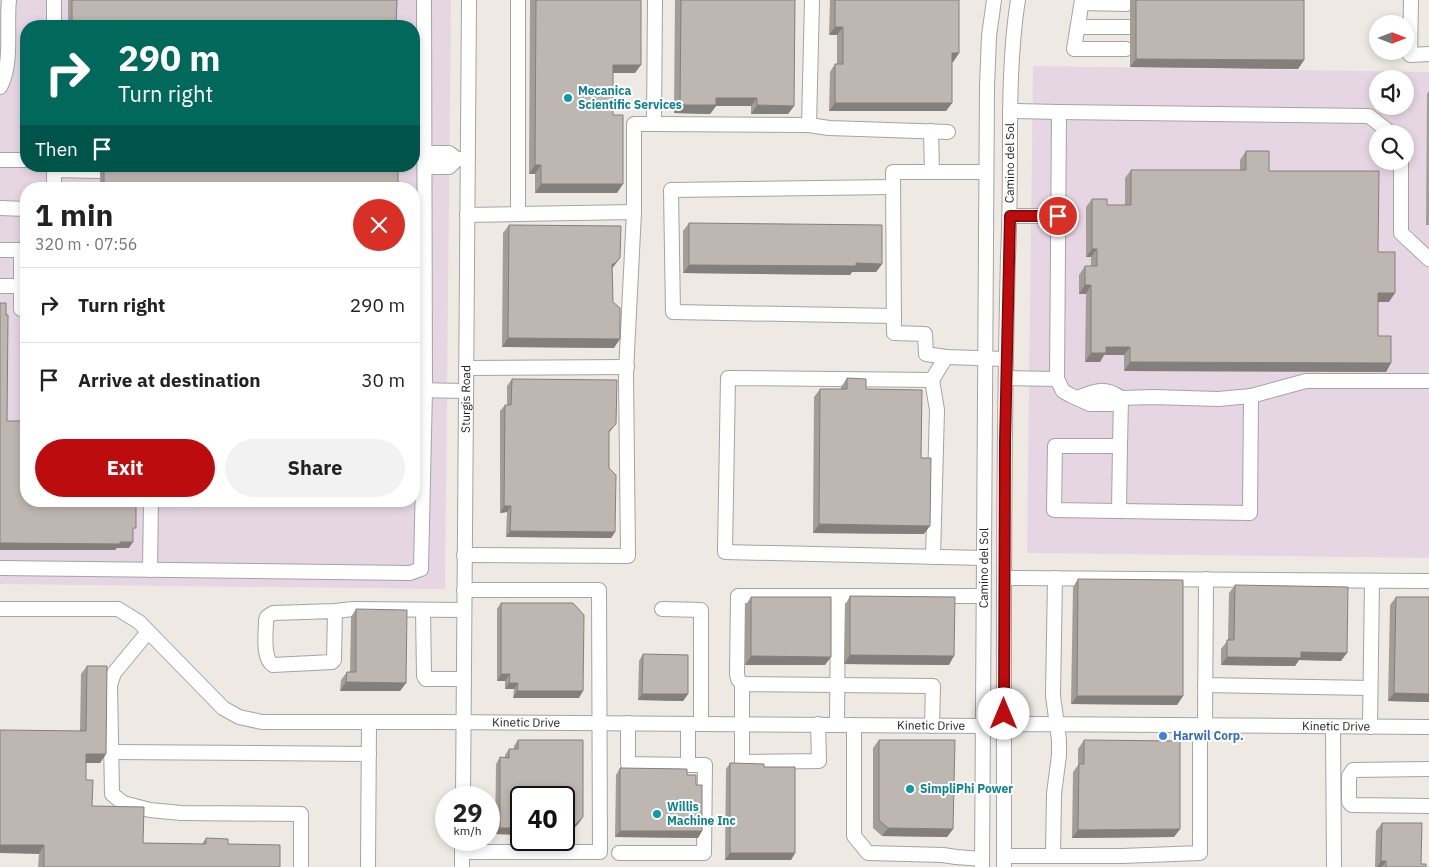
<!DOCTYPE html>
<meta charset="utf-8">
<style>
body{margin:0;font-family:"IBM Plex Sans",sans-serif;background:#f2f2f2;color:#222;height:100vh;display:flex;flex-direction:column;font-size:19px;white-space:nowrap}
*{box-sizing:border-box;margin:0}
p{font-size:16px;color:#767676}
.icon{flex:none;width:28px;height:28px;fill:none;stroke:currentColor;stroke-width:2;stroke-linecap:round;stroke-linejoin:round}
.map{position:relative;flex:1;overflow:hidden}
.sheet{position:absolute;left:20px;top:182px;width:400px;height:325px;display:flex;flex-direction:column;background:#fff;border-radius:20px;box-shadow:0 2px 8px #0003}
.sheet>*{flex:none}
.guide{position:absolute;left:20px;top:20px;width:400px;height:152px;border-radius:20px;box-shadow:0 2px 8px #0003;background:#00695c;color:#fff;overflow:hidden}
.needle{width:32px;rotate:90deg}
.buttons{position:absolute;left:1369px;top:15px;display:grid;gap:10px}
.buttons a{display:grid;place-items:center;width:45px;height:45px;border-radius:50%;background:#fff;box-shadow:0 2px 8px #0003;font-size:25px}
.speed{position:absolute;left:435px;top:786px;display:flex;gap:10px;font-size:25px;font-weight:700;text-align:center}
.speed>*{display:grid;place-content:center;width:65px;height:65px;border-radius:50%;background:#fff;box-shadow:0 2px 8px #0003;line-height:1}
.speed small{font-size:12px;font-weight:400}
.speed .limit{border:2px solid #111;border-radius:8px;background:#fff;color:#111}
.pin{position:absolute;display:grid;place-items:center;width:42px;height:42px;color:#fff;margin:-21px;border:2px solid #fff;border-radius:50%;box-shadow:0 1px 5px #0007}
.me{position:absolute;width:55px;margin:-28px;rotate:0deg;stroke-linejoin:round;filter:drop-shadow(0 0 4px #0008)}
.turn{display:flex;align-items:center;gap:18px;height:105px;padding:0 15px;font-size:22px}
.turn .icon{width:65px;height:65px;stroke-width:2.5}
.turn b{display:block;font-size:35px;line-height:42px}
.then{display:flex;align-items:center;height:48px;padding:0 15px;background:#0003;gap:10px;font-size:19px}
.round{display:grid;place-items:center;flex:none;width:52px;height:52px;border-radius:26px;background:#f2f2f2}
.summary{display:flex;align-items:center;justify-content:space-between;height:85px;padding:0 15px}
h1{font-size:30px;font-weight:800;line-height:38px}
.primary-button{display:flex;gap:10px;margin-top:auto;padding:10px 15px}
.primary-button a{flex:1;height:58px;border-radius:30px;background:#bd0c0d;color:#fff;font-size:20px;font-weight:800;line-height:58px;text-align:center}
.primary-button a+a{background:#f2f2f2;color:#222}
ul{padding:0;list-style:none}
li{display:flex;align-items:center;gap:15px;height:75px;padding:0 15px;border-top:1px solid #e0e0e0}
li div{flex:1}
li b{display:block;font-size:19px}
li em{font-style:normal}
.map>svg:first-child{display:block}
</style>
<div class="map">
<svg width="1429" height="867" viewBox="0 0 1429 867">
<rect width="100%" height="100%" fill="#eeeae3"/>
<path fill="#e6d6e3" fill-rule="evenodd" d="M0 0H451L445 589 0 584ZM26 26H414V166H26ZM26 189H414V501H26Z
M1033 66 1429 72V558L1027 553ZM1378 79H1405V106H1378ZM1378 134H1405V161H1378Z"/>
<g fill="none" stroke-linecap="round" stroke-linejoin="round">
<g stroke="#a4a4a4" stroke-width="16">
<g id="minor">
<path d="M1082 0 1074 49H1126"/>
<path d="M1411 0 1410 55 1429 54"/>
<path d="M1082 3 1126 4"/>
<path d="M54 26V0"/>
<path d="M1078 27H1130"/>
<path d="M0 87C13 64 6 26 9 0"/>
<path d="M1059 112 1369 116 1392 134"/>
<path d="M654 124 809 125 829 128 948 132"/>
<path d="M809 125 812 0"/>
<path d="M931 131 932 172"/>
<path d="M457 159 449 167H431L424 160 431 153H449L457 159H468"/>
<path d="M0 160H26"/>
<path d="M1401 161V233L1429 259"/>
<path d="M54 170 100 171"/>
<path d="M986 172H893L894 333 925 334 926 354 946 357 1006 359"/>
<path d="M893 187 671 190 673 312 894 316"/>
<path d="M54 189V166"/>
<path d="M0 208 26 209"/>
<path d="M634 212V124H654L655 0"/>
<path d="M467 215 518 214"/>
<path d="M1010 216H1058"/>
<path d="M0 250H26"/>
<path d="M21 250V309H26"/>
<path d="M0 286H21"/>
<path d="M946 357 932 380 728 378 725 552 984 558"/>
<path d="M466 368 627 367"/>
<path d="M1006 378 1057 379 1059 112 1010 111"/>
<path d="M1057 379 1063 391 1070 395 1090 404H1111L1121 398 1153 397 1218 399 1251 396 1306 381H1429"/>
<path d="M932 380 937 410 933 557"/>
<path d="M414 390 466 391"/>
<path d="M1078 398C1095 390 1105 387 1121 398"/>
<path d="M1121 398 1120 446H1055L1054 510 1250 513 1251 396"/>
<path d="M1119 511 1120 446"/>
<path d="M464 555 628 556 626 372 634 212 518 214V0"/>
<path d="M0 568 410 573 421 569 425 390 424 0"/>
<path d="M150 570 151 501"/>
<path d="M1004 578 1429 581"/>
<path id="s1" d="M0 609H118L139 622 223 708 239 717 262 722H439L982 726 1027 724 1429 727"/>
<path d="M662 609 701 610V723"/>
<path d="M423 610 424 676 426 679H464"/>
<path d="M335 611 334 660 332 662 273 665C262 658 266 633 266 621L267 617 273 613 335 611 353 609 464 610"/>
<path d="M148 632 114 673 110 685 112 794 123 803 150 810 181 813 301 814V867"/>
<path d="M742 684 738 679 737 674 738 596H838"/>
<path d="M1205 685 1370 688"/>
<path d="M628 723V764L688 765"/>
<path d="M818 724 819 761 742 762V684L933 686 932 726"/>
<path d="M837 725 838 596H983"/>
<path d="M854 725V836L868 853 943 855 956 857 982 859"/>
<path d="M1205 725 1206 579"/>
<path d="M1333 727 1334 867"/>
<path d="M1370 727 1372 581"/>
<path d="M111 752 369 754"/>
<path d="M1429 769 1353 770 1349 776V802L1352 805 1429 806"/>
<path id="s2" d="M463 798 469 0"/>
<path d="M462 852H600L599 590H464"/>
<path d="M619 853H704L705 765H688V724"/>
<path d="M1004 856H1122L1200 853V725"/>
<path d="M1053 856 1054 794 1059 755V740L1053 696 1055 578"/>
<path d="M368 867 369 722"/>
<path d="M462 867V840"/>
<path id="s3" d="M982 867 987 86 989 36 994 0"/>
<path id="s4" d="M1004 867C1004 664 1003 460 1008 257 1010 215 1010 172 1010 130 1010 87 1011 43 1018 0"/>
</g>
</g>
<use href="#minor" stroke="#fff" stroke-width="14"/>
</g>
<path fill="#a39d97" d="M68 0H397L396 26H68Z
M530 0H641L635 73H613V115L617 193H535V174H529Z
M675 0H795L794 106 788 114H751V106H716L710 114 674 113Z
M830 0H959V53L953 62H952V103L946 111H829L830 72 835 64H837V35H829Z
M1130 0H1304V60L1298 69 1130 67Z
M1429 91V225H1426L1427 94Z
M1246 151 1269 171 1378 252 1389 302H1378V336L1391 363 1386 372 1124 371V355H1104L1100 362H1085L1086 294H1079V275L1085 266H1091V257H1086V207L1092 199 1107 205H1125V178L1131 170H1240V160Z
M75 166H398V188L404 189H100V166Z
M689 223 882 264 876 272H852L850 275 683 273V231Z
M509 225 614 266 612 268 614 348 502 347 503 233Z
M847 378 866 389 921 458 924 534 813 533 814 397 820 389H841V387Z
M512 379 616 424 609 433V468L615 532 611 538 506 537 507 512 500 513V411L505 405H507V386Z
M1078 579 1183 696 1177 705 1071 704 1073 587Z
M1235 585 1341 661 1299 660 1295 666 1221 665V649L1228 640 1229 593Z
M850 596 949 665 844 664 845 605Z
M751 597 825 665H745V606Z
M1396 597H1429V702L1388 701 1390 605Z
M501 603 579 698H513L514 689H505V681H497V609Z
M356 609 406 683 400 691H340L341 680 347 672H350L351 617Z
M643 654 688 694 683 701 638 700 639 661Z
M87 666 106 754 100 763H86V780L92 806 143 843 202 844 206 838 228 844 280 867H38L39 854 80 731 81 674Z
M518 740 583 817 578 824 567 835 521 798V835L495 834 496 764 500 757 505 758V755L509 749H514V746Z
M879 740 953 829 947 837 882 836 873 828V748Z
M1084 740 1180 829 1174 837 1072 838 1073 772 1078 765V749Z
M730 763 764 767 795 853 791 860H725L726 769Z
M620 768 687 775 696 785 702 831 698 838 615 837 616 775Z
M1382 823 1421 864 1426 867H1375L1376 831Z"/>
<path fill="#857f7b" d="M835 27H843L837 35H829Z
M952 53H959L953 62H946Z
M1136 59 1304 60 1298 69 1130 67Z
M613 65H641L635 73H607Z
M716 98H757L751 106H716L710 114 674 113 680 105Z
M835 103H952L946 111H829Z
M757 105 794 106 788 114H751Z
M535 165H541L535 174H529Z
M541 184H623L617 193H535Z
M1092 249H1097L1091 257H1086Z
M620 258 614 266 608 272 612 264Z
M856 263 882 264 876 272H852L850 275 683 273 689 265Z
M1085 285H1091L1086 294H1079Z
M1378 293H1395L1389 302H1372Z
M508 338 620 339 614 348 502 347Z
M1106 347H1130L1124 355H1104L1100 362H1085L1091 353Z
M1130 362 1391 363 1386 372 1124 371Z
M504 506H511L507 512 500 513Z
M819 524 930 526 924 534 813 533Z
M510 531 615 532 611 538 506 537Z
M133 542 129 548H117L115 550H0V543Z
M1301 652 1347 653 1341 661 1299 660 1295 666 1221 665 1227 657Z
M850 655 954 656 949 665 844 664Z
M751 656 831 657 825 665H745Z
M501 674H510L505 681H497Z
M346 682 406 683 400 691H340Z
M509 683H518L514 689H505Z
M517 691H583L579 698H513Z
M1394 693 1429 694V702L1388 701Z
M642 694H688L683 701 638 700Z
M1077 696H1183L1177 705 1071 704Z
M86 754H106L100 763H80Z
M583 817 578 824 567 835H564V828Z
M500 828H521V835L495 834Z
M888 828 953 829 947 837 882 836Z
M1180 829 1174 837 1072 838 1078 830Z
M620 831H702L698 838 615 837Z
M0 845H44L39 854 0 853Z
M730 853H795L791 860H725Z
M1381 861H1386L1382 867H1377Z"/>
<path fill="#beb6b0" stroke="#857f7b" d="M72 0H397L396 26H72Z
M536 0H641V65H613V115H623V184H541V165H535Z
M681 0H795L794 106 757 105V98H716V105H680Z
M835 0H959V53H952V103H835V64H843V27H835Z
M1136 0H1304V60L1136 59Z
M1246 151H1269V171H1379L1378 252H1395V293H1378V336H1391V363L1130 362V347H1106V353H1091V285H1085V266H1097V249H1092V199H1107V205H1131V170H1246Z
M104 166H398V188L404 189H104Z
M689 223 882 225V264L856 263V266L689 265Z
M509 225 621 226 620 258 614 264H612L613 302 620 308V339L508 338Z
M0 303H6V315H8L7 421H26V501H136V528H133V542H120V544L0 543Z
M847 378 866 379V389L922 390 921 458H931L930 526 819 524 820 389H847Z
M512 379 617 380 616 424 609 431V468L616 475 615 532 510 531 511 506H504L505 405H511Z
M1078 579 1183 580V696H1077Z
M1235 585 1348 587 1347 653 1301 652V658L1227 657V640H1234Z
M850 596 955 597 954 656 850 655Z
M751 597H831V657L751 656Z
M1396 597H1429V694L1394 693Z
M501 603H573L584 615 583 691H517L518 683H509L510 674H501Z
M356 609 407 610 406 683 346 682 347 672H356Z
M643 654 688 655V694H642Z
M87 666H107L106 754H86V780H93L92 806 144 807 143 843 206 844V838L228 839V844L280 845V867H44V845H0V730L86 731Z
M518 740H583V817L572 828H564V798H521V828H500V757L509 758V749H518Z
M879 740H955L953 829 888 828 879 820Z
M1084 740 1180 741V829L1078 830 1079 764H1084Z
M730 763 764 764V767H795V853H730Z
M620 768 687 769V775H696V785H702V831H620Z
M1382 823H1422L1421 864H1426V867H1386V861H1381Z"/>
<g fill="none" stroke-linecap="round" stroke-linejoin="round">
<g stroke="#7b0808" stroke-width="12">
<path id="route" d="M1004 714 1005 443 1010 216H1058"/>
</g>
<use href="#route" stroke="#bd0c0d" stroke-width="9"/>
</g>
<g fill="#0f9aa8" stroke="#fff" stroke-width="2">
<circle cx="568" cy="98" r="5"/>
<circle cx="910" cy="789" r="5"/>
<circle cx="657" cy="814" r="5"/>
</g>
<circle fill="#3f7fe0" stroke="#fff" stroke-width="2" cx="1163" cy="736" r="5"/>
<g text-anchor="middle" stroke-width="4" stroke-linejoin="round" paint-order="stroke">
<g font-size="12" font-weight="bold" fill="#0d838f" stroke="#fff" text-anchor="start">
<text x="578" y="95">Mecanica<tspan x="578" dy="14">Scientific Services</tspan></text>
<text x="920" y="793">SimpliPhi Power</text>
<text x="667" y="811">Willis<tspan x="667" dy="14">Machine Inc</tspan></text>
</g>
<g font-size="12" fill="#1d1d1d" stroke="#fff">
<text dy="4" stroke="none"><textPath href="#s4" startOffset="704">Camino del Sol</textPath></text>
<text dy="4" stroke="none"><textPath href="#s2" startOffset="399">Sturgis Road</textPath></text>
<text dy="4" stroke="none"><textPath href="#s3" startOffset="299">Camino del Sol</textPath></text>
<text dy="4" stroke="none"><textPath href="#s1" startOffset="569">Kinetic Drive</textPath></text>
<text dy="4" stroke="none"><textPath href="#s1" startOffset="974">Kinetic Drive</textPath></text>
<text dy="4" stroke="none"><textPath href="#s1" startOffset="1379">Kinetic Drive</textPath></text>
</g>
<g font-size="12" font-weight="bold" fill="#366cbe" stroke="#fff" text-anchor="start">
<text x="1173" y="740">Harwil Corp.</text>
</g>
</g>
</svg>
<div class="buttons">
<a><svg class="needle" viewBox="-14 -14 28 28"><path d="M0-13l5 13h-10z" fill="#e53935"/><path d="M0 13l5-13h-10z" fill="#767676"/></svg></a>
<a><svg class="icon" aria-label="sound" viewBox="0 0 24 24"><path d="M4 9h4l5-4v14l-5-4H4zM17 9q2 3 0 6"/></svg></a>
<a><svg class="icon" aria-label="search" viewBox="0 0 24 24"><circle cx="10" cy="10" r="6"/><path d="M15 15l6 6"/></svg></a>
</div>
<div class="speed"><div>29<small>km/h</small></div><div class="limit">40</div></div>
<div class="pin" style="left:1058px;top:216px;background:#d93025"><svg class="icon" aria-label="arrive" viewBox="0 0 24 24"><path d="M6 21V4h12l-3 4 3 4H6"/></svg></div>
<svg class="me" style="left:1004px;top:714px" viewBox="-20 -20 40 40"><circle r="19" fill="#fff"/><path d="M0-13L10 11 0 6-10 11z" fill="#bd0c0d"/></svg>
<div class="guide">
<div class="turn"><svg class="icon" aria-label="right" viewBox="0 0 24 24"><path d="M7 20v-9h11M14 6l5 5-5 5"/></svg><div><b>290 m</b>Turn right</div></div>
<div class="then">Then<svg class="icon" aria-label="arrive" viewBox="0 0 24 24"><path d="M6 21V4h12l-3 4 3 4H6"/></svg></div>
</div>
<section class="sheet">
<div class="summary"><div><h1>1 min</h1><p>320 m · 07:56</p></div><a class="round" style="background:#d93025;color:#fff"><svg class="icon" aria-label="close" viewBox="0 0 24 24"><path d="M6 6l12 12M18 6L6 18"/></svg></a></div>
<ul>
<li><svg class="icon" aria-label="right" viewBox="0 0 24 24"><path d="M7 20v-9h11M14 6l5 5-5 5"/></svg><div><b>Turn right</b></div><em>290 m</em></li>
<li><svg class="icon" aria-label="arrive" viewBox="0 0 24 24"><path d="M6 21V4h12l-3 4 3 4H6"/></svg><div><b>Arrive at destination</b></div><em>30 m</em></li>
</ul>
<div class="primary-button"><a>Exit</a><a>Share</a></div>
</section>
</div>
